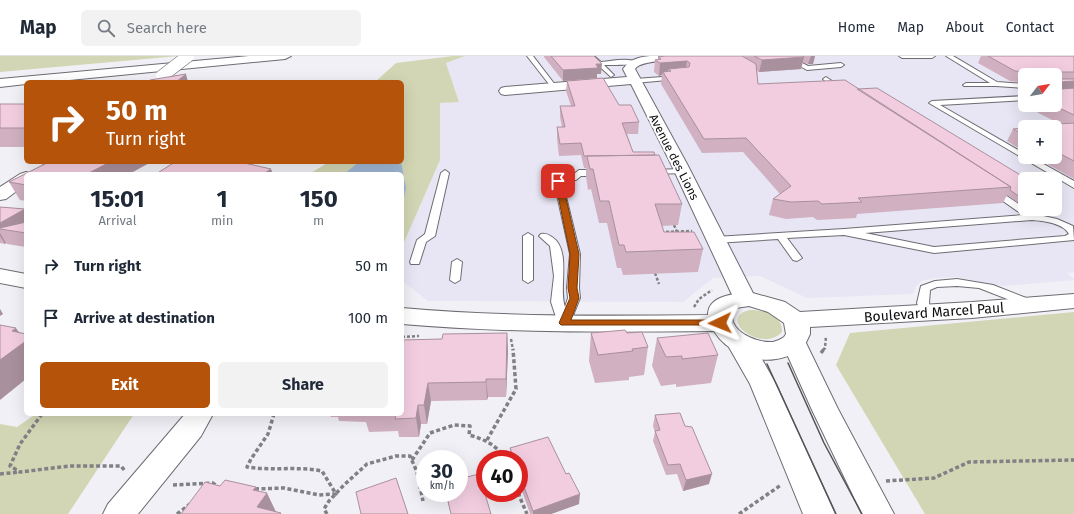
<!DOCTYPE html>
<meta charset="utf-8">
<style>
body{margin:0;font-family:"Fira Sans",sans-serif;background:#f2f2f3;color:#1f2937;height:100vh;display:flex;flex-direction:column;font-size:15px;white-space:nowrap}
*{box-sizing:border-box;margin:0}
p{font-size:13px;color:#747a83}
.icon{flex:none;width:22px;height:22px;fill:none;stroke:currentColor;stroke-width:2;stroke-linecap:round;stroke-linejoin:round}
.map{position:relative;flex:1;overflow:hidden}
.sheet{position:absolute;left:24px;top:116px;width:380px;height:244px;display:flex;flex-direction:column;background:#fff;border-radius:6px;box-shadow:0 4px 16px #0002}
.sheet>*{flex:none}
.guide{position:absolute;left:24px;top:24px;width:380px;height:84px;border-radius:6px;box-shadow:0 4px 16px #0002;background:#b45309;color:#fff;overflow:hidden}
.needle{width:26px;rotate:59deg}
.buttons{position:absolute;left:1018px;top:12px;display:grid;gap:8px}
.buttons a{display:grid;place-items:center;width:44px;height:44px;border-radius:6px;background:#fff;box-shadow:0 4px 16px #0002;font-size:20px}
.speed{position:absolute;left:416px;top:394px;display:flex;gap:8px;font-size:20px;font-weight:700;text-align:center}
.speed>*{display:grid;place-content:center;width:52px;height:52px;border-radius:50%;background:#fff;box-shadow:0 4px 16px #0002;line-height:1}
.speed small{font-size:10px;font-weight:400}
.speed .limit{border:6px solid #d22;background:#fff;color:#111}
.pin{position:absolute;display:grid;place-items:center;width:34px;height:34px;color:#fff;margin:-17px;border-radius:8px;box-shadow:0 2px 6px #0006}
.me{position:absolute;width:44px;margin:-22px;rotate:268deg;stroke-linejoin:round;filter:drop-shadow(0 0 3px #0008)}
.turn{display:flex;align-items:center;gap:14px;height:84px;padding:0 16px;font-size:18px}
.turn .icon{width:52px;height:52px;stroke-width:2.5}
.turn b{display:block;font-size:28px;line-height:34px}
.eta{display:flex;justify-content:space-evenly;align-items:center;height:68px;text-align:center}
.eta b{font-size:24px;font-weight:700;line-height:28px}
.cta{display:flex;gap:8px;margin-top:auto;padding:8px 16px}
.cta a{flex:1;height:46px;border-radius:6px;background:#b45309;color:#fff;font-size:16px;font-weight:700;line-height:46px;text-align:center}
.cta a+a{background:#f2f2f3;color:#1f2937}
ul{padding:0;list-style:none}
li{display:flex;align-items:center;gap:12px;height:52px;padding:0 16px}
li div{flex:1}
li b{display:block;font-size:15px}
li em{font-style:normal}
header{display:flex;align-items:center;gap:24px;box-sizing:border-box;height:56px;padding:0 20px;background:#fff;border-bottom:1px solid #e0e1e3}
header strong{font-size:19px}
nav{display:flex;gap:22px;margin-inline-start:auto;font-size:14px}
.search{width:280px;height:36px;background:#f2f2f3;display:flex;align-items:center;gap:10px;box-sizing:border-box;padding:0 14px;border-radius:6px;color:#747a83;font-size:15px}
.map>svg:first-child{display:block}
</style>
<header>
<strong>Map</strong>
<div class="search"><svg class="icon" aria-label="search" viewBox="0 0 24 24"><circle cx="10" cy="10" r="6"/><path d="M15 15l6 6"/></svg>Search here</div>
<nav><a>Home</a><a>Map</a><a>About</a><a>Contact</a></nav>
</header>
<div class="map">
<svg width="1074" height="458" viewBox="0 0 1074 458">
<rect width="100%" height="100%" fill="#f1f0f6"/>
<path fill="#e8e6f4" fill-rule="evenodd" d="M465 0H1074V216L1067 217 1074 223V224L1003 230 956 221 935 222 921 225 916 230 913 238 807 242 760 220 713 222 683 246 428 245 402 225V191L440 104V47L459 45 446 7ZM1025 19H1055V49H1025ZM1025 71H1055V101H1025ZM1025 123H1055V153H1025Z"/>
<path fill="#d2d6b4" d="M0 0H179L0 16Z
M453 0H465L446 7 459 46 440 47V104L402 191V118H309L329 106H402V26H375L396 7Z
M750 254C763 254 783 259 782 276 762 298 715 262 750 254Z
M1074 256V458H925L836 309 850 277Z
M36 358H134L68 458H0V368L17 371Z"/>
<path fill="#9fb7d3" d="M359 106H401L406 132 402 151V118H344Z"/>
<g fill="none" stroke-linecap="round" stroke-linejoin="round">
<g stroke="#6d6c72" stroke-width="2">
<path id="lane" d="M527 0H533L556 30V32H552Z
M588 0H594L601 6C612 5 629 1 639 7 635 9 611 9 604 9L614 19 611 21Z
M782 0H789L808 10 841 7 844 9 841 11 807 14Z
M899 0H935L932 2H902Z
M946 0H953L997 26 1025 28V32L996 30H964L963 29 966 27H990Z
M676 20 679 22 678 23 635 27 632 25 635 23Z
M826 21 844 33V35H840L824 24 823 23Z
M1025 40V44L940 49 1025 98V101H1031L1074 125V132L929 47 932 45Z
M682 113H685L686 115 685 117 652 118 648 116 652 114Z
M445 114 449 117 435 180 426 186 419 208H411L410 206 417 184 425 178 441 117Z
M553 114H559L560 116 580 198 579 232 580 242 570 267 568 270H560L558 267 551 246 554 220 550 190 539 180 541 178C545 177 548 178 552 181 572 194 558 232 565 251L568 242 567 232 570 198 552 116Z
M579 114H600L604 117 600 120H581L576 124H570L569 122Z
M993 131 1034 158 1057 163 1073 170 1074 184 934 197 844 179 787 182 802 202 797 205 793 204 778 183 715 187 710 184 715 181 844 173 1023 159 990 136 989 134ZM1032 164C1044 165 1063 167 1069 178L1065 180 934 191 865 177Z
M528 177 533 180V224L528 227 523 224V180Z
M457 203 462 206 460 224 455 227 450 224 452 206Z
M957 223 993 229 1034 245 1036 248 1034 251 1030 252 979 232 957 230 937 231 930 234 929 247 932 257 930 260H922L917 247 921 230 935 225Z"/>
</g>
<g stroke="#6d6c72" stroke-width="2">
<path id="street" d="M650 0H691L686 3C675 4 640 4 635 13L687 108 756 243 753 248 745 250 737 248 734 243 671 108 631 28 505 39 501 38 499 35 501 32 505 31 627 21 623 13C630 3 639 1 650 0Z
M26 116 32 118H26V128L6 143 0 144V131L20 118Z
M738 278 746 280 759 298 776 328 835 458H803L750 328 726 286 730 280Z
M794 279 802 281 806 287 838 353 894 458H862L812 354 782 287 786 281Z
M185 358H213L201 380 138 458H103L108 448Z"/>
</g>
<g stroke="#6d6c72" stroke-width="2">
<path id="secondary" d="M0 213 26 218V232L0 227Z
M749 236 785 246 800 256 972 246 1074 238V252L972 262 810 271V278L803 293C794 297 786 302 776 303 753 307 726 295 714 275 610 276 506 277 402 268V252C504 261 606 260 708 259 708 239 735 238 749 236ZM749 250 768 256 784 267 786 278 784 281C781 283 777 285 773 286 759 287 738 279 733 266 732 263 732 259 732 256L736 252Z"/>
</g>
<g stroke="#6d6c72" stroke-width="2">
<path id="highway" d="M249 0H291L285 3 49 26H26V28L0 31V23Z"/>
</g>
<path stroke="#818084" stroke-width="2.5" stroke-dasharray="3 2" stroke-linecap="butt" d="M674 169 677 176
M661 176 692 175
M655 217 659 228
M694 251 699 243 712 234
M402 281 419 280
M511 283 513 294
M823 294 825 292 826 280"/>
<path stroke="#818084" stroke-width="3.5" stroke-dasharray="4 2.5" stroke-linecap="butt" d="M821 297 824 293
M42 358 20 388 10 410 20 416 70 410H121L125 415
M487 384 516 333 513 293
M412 404 430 377 454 369 470 370 469 379C484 383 497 389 505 403
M0 418 19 416
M886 425 934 422 969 406 1074 404
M173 429 213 427 218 431
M255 433 284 432 319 439 336 438 322 415C297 410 272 415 247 411L251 403 268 378 274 358
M518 437 527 458
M177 458 190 448
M327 458 324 453 329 445 344 429 367 408 396 400H410L417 416 423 445
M739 458 781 429"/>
<use href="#lane" fill="#fff" fill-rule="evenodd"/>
<use href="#street" fill="#fff" fill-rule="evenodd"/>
<use href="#secondary" fill="#fff" fill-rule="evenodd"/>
<use href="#highway" fill="#fff" fill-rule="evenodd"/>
<path stroke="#545457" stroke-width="1.5" d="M788 307 824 387 862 458
M767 308 836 458"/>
<g stroke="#6d6c72" stroke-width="13" stroke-linecap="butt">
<path id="street-bridge" d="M162 20 188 0"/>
</g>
<use href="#street-bridge" stroke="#fff" stroke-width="12"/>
</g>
<path fill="#d0b0c1" d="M544 0H594L601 18H597V22L563 25 544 1Z
M658 0H815L813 8H808L803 6 801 13 759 16 757 15 758 28 857 33 1025 123V145L1017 146 1007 139 1003 147 857 158 856 162 817 164 813 161 786 163 769 159 773 143 780 138 743 96 702 97 661 28 662 19 659 20 654 16 655 4H658Z
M981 0H1074V123L1035 101H1055V71H1025V96L1007 85 1013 73 1021 72 1023 70 1060 68 1021 48 1025 40V49H1055V19H1025V27L1010 25 978 7Z
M567 25 619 49 639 66 638 78H627L633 96 682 148 678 169 662 170 664 176 703 193 698 216 623 219 621 212H617L607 167H599L591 133 588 134 586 120V112H584L581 99 559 100 557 83V71H562L560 61V50H571L566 35Z
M0 48H26V91H0Z
M151 106 129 118H26V145L20 144 9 126 42 109 41 107Z
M0 151 25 153 26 154V191L7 188 6 187 5 188 0 187Z
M507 277 508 295 506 341H488L487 344 431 345 427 368H421L419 381H399L398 375 369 376 366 366 339 365 338 361H331L330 358H402L442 283Z
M591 277H627L648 291 644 319 629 321V324L595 327 589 305Z
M657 282 718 299 711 327 676 331V328L661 330 652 310Z
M655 359 685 370 709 428 683 435 677 418 666 419 653 385 655 376 653 370Z
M510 392 566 418 579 448 551 458H530L519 426V403H511Z
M446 437H459L491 458H451Z"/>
<path fill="#a9909d" d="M811 0H815L813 8H808Z
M804 1 801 13 759 16 762 4Z
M687 5 685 18 671 15 668 13 667 19 663 16 662 19 659 20 660 7Z
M596 8H602L601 18H597V22L563 25V14Z
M186 18 188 26H176Z
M1074 25V36L1055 37 1061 26Z
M110 106H151L129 118H87Z
M230 106H255L235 118Z
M271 113 273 118H263Z
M25 153 26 154V176L0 173V167Z
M0 177 6 187 5 188 0 180Z
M0 253 3 258 0 260Z
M16 272 25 285H26V323L0 344V304L12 275Z
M507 277 508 295 506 341V323Z
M486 323 488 341 487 344 486 326Z
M428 327 431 345 427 368 424 349Z
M418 349 421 368 419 381 416 362Z
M712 418 709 428 683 435 686 424Z
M256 431 262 444 267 437 277 458 257 451 253 434Z
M580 438 579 448 551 458H533V455Z"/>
<path fill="#f2cde0" stroke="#a9909d" d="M551 0H594L602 8H596L598 12 563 14Z
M665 0H742L756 8 758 28 845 24 1011 131 858 142 862 146 822 148 818 145 791 146 773 143 791 130 746 82 704 83 663 16 671 15 668 13 689 11 690 7 687 5 660 7 655 4 661 3 658 1Z
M754 0H803L804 1 762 4Z
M988 0H1074V16H1060L1059 21 1061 23H1074V25L1061 26 1060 28 1061 33 1074 32V59L1053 49H1055V19H1032V16L1015 15Z
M186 18 176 26H148L150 24Z
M603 22 619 49H631L639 66 622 67 633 96H654L655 99 584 100 581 87 560 88 557 71H565L560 50H575L567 25Z
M877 32 1027 123H1025V141H1020L1010 134 1011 131 857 33Z
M0 48H26V70L24 72H0Z
M1074 67V105L1055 95V71H1025L1023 70Z
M1025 72V79L1013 73Z
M659 99 682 148H655L664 176H694L703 193 626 196 624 189H619L609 145H600L593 113H590L587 100Z
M44 106H110L87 118H26V129L9 126 45 108 41 107Z
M175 106H240L271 113 263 118H156Z
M0 151 25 153 0 167Z
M26 166V177L0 173V172Z
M0 269 16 272 12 275 26 278V285L0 304Z
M625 274 627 277 642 276 648 291 632 293 633 295 598 299 591 277Z
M507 277 506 323H486V326L428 327 424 349H418L416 362 395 363 396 358H402V284L442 283 443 278Z
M708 277 718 299 682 303V300L666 301 657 282Z
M680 357 685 370 692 371 712 418 686 424 680 408 668 409 655 375 660 374 655 359Z
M548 381 566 418 569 417 580 438 533 455 519 417V403H514L510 392Z
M479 418 491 458H451L446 437H459V423Z
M396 422 408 458H361L356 436Z
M225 424 256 431 253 434 267 437 257 451 281 457 280 458H181L205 426 220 430Z"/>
<path fill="#b45309" stroke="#753606" d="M556 123H558L562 125 579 198 577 232 579 242 571 264H720L725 267 723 269H561L559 267 570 242 568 232 570 198 555 125Z"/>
<g text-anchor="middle" stroke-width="4" stroke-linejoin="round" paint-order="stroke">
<g font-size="12" fill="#0d0d0f" stroke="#fefeff">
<text transform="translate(674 101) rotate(63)" y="4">Avenue des Lions</text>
</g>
<g font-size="14" fill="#0d0d0f" stroke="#fefeff">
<text transform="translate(934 256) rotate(-4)" y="5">Boulevard Marcel Paul</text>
</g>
</g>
</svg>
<div class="buttons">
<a><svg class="needle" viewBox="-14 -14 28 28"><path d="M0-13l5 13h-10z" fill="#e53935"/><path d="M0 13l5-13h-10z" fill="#747a83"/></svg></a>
<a>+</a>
<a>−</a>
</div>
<div class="speed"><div>30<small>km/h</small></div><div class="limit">40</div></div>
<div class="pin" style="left:558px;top:125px;background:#d93025"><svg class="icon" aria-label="arrive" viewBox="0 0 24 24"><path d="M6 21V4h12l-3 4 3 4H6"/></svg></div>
<svg class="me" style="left:720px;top:267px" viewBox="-20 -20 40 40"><path d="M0-17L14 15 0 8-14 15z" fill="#b45309" stroke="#fff" stroke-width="4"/></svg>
<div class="guide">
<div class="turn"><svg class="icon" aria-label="right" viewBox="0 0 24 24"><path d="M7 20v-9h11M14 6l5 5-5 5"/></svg><div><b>50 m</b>Turn right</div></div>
</div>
<section class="sheet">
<div class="eta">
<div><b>15:01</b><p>Arrival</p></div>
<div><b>1</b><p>min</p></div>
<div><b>150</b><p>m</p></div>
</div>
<ul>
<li><svg class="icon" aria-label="right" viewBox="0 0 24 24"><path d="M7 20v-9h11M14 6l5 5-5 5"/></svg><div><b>Turn right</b></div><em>50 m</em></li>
<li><svg class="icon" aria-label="arrive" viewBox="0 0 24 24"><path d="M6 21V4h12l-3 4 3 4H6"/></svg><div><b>Arrive at destination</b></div><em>100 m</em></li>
</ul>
<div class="cta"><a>Exit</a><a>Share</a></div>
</section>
</div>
